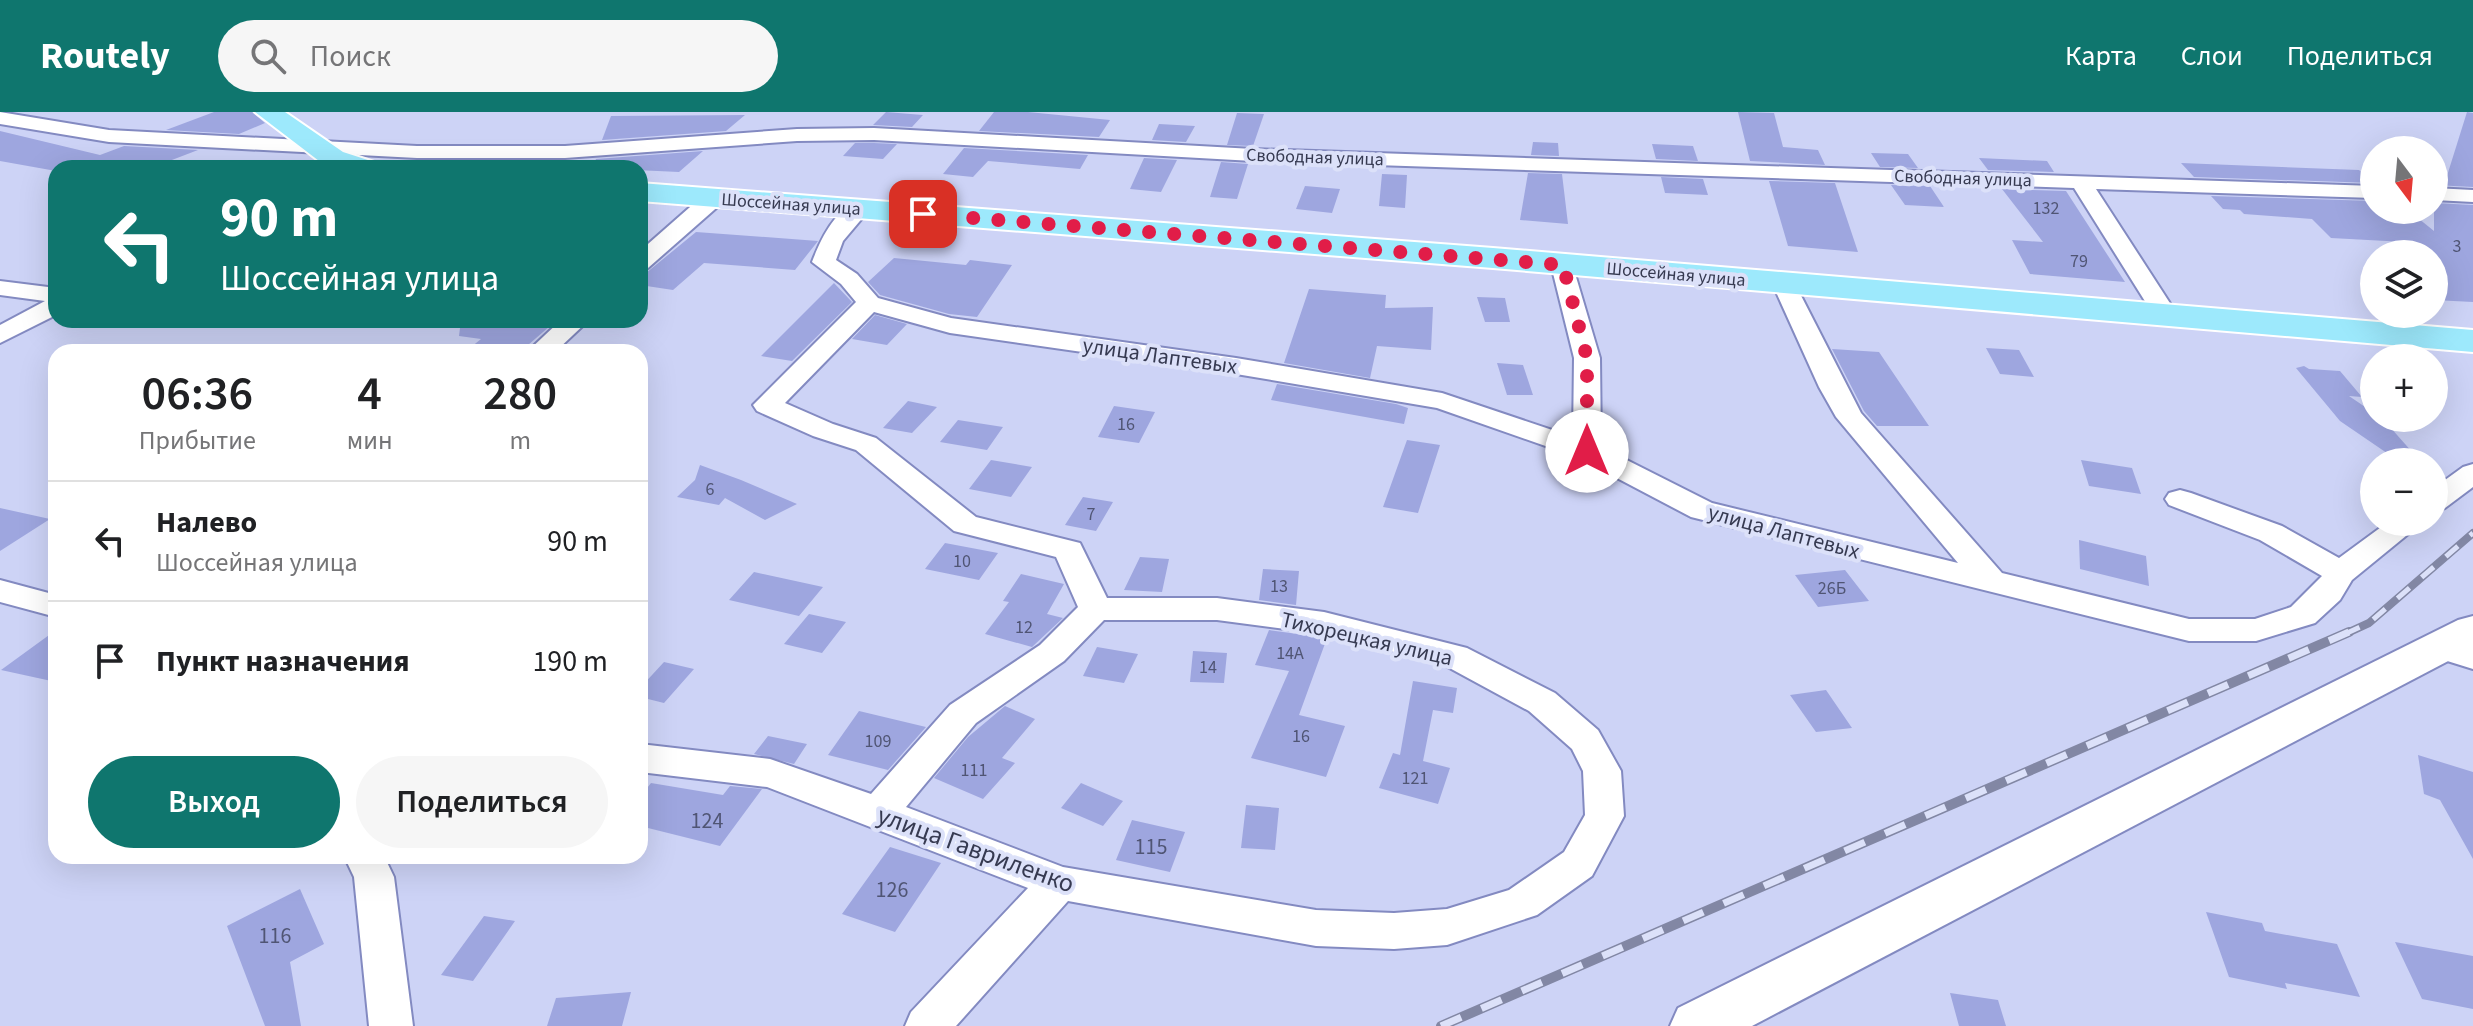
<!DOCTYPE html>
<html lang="ru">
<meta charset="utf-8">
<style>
body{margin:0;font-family:"Source Sans 3",sans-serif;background:#f6f6f6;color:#202124;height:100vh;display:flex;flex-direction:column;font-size:30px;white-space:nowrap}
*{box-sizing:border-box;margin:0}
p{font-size:26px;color:#757577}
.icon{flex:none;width:44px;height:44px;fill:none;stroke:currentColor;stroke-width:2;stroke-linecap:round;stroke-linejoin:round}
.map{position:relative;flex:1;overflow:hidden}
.side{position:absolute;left:48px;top:232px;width:600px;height:520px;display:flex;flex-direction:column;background:#fff;border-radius:24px;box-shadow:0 8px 32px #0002}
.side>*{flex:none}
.top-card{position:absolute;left:48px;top:48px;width:600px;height:168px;border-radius:24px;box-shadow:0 8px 32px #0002;background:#0f766e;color:#fff;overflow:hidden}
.needle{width:52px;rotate:164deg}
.tools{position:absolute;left:2360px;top:24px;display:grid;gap:16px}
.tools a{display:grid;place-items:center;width:88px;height:88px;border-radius:50%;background:#fff;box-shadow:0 8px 32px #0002;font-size:40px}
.pin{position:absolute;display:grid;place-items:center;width:68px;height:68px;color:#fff;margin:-34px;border-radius:16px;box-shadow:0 4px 12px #0006}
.me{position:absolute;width:88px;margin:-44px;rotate:0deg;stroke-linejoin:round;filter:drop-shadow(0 0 6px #0008)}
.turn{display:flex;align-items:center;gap:28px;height:168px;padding:0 40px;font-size:36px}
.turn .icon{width:104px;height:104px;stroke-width:2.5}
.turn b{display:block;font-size:56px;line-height:68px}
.eta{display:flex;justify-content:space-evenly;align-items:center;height:136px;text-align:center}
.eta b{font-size:48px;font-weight:600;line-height:56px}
.action{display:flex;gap:16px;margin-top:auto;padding:16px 40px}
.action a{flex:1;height:92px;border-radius:48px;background:#0f766e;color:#fff;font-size:32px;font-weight:600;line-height:92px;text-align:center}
.action a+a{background:#f6f6f6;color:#202124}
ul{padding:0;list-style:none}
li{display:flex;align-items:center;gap:24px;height:120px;padding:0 40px;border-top:2px solid #e0e0e0}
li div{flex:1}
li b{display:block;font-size:30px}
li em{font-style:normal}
header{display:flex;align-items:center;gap:48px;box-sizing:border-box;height:112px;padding:0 40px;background:#0f766e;color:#fff}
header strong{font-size:38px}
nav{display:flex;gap:44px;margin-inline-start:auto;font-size:28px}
.search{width:560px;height:72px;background:#f6f6f6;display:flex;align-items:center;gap:20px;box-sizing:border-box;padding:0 28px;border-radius:44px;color:#757577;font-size:30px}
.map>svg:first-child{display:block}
</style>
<header>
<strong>Routely</strong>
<div class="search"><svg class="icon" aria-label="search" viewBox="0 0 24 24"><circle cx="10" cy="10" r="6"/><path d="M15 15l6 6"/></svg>Поиск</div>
<nav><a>Карта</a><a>Слои</a><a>Поделиться</a></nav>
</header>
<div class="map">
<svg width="2473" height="914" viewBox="0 0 2473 914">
<rect width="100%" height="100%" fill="#cdd3f6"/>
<path fill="#9ea6df" d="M214 0H252L265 11 239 22 166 18Z
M886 0 923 3 912 15 873 13Z
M994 0H1028L1110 8 1099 25 979 19Z
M1738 0 1774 1 1783 35 1818 38 1825 53 1750 49Z
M2467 0 2473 1V75L2434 73V57L2446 67Z
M1237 1 1264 2 1253 34 1227 33Z
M745 3 726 19 602 28 611 4Z
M1159 12 1195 14 1186 30 1152 28Z
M0 19 100 43 124 34 198 38 151 56H56V59L0 49Z
M1533 30 1558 31 1559 44 1531 43Z
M855 31H874L897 32 883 47 843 44Z
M1652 32 1693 34 1698 49 1656 47Z
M964 36 1088 43 1080 57 988 49 973 65 943 62Z
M703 39 679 60 592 56 596 47Z
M1871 41 1908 42 1918 56 1880 55Z
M1144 46 1177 48 1161 80 1130 77Z
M1979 46 2047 49 2054 60 1988 58Z
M1221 50 1248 52 1237 87 1210 85Z
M2181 51 2359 58 2374 71 2194 65Z
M1528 61 1562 62 1568 112 1520 108Z
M1382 62 1407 63 1405 96 1379 94Z
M1661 65 1703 67 1708 83 1665 81Z
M1769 69 1835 71 1858 140 1788 134Z
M1891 73 1930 74 1944 95 1905 93Z
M1305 74 1340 77 1332 101 1296 97Z
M2002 77 2066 79 2125 170 2030 162 2012 128 2043 130Z
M2211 84 2374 89V98H2408L2434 119V91L2473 93V190L2434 188V142H2418L2405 130 2331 126 2312 107 2244 102 2240 98 2223 97Z
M696 120 818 129 795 158 704 151 673 178 640 173V166Z
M894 146 966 153 970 148 1012 153 977 205 949 202 880 183 868 170Z
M834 171 852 190 792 249 761 244Z
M1309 177 1386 183 1385 196 1433 195 1431 238 1377 234 1370 266 1284 251Z
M1477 185 1505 186 1510 210H1485Z
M875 203 907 212 887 233 852 227Z
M461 208H557L528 233H523L514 240H465L481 227 459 224Z
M1986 236 2019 238 2034 265 2000 262Z
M1832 237 1879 240 1929 314H1877L1864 299Z
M1497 251 1523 253 1533 283H1507Z
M2304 254 2309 257 2340 259 2362 285 2349 284 2374 301V306H2382L2421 350H2400L2340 309 2296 256Z
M1277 272 1396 292 1408 296 1404 312 1271 288Z
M908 289 937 295 912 321 883 316Z
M1114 294 1155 300 1139 331 1098 325Z
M958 308 1003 315 987 338 940 330Z
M1407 328 1440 333 1418 401 1383 395Z
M991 348 1032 355 1011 385 969 377Z
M2081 348 2132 356 2141 382 2089 374Z
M700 353 741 368 797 392 765 408 725 386 719 393 677 385 695 368Z
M1083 385 1113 390 1096 419 1065 413Z
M0 396 50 407 0 439Z
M2079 428 2146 444 2149 474 2080 457Z
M945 431 998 441 979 468 925 457Z
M1140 445 1169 447 1162 480 1124 478Z
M1263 457 1299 459 1296 493 1259 488Z
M1845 458 1869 489 1818 495 1795 463Z
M754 460 823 475 799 504 729 488Z
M1021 462 1064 472 1047 502 1063 506 1032 535 985 522 1009 490 1003 489Z
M809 502 846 510 822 541 784 532Z
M56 518V570L1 558Z
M1269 518 1327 526 1299 603 1345 614 1326 665 1251 646 1289 559 1255 553Z
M1097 535 1138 542 1124 571 1083 564Z
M1193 539 1227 541 1224 571 1190 570Z
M664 550 694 557 664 591 640 585V576Z
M1413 569 1457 576 1453 601 1433 598 1423 649 1450 656 1438 692 1379 676 1393 641 1400 643Z
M1826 578 1852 616 1816 620 1790 583Z
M1005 594 1035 607 1002 646 1015 651 983 687 934 666 968 625Z
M859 599 926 615 888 658 828 643Z
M768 624 807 632 794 652 754 642Z
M2418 643 2473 660V747L2440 688 2424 682Z
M651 671 723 683 730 674 762 677 720 734 640 714V685Z
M1081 671 1123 689 1103 714 1061 696Z
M1246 693 1279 696 1275 738 1241 736Z
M1132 708 1185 720 1170 760 1116 748Z
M890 735 941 751 895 820 842 802Z
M300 777 324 832 290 850 301 914H265L227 814Z
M2206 800 2262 811 2265 819 2337 832 2360 885 2285 871 2287 877 2229 865Z
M484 804 515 809 473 869 441 863Z
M2395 830 2473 844V897L2422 887Z
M631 880 622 914H547L556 886Z
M1950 881 1998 888 2006 914H1959Z"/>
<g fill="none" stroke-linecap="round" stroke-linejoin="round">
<g stroke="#838ac1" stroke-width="4">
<path id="minor" d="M0 0 109 18 417 34H565L797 17 874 16 1253 37 2374 74V86L2096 77 2177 202 2174 207H2156L2153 202 2074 76 1253 49 874 28 797 29 565 46H417L109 30 0 12Z
M2434 76 2473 78V90L2434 88Z
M714 80 725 86 722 91 648 156 640 158V139L706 81Z
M859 90 870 97 843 129 836 148 857 162 878 186 951 206 1236 246 1442 281 1573 325 1574 246 1551 153 1555 148H1571L1600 246 1601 335 1712 391 1958 451 1836 305 1819 275 1772 171 1776 166H1792L1861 301 2002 461 2189 507H2255L2291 495 2322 464 2260 428 2169 393 2165 387 2169 381 2180 378 2191 381 2282 414 2339 446 2388 410H2423L2352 468 2340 488 2315 511 2256 529H2189L1691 405 1577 345 1437 296 1236 262 950 221 874 200 785 291 833 312 876 326 976 405 1080 431 1107 486H1217L1324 500 1467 536 1555 581 1598 618 1621 659 1624 704 1592 764 1537 803 1447 833 1394 837 1316 834 1068 789 956 914H905L911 900 1028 776 767 675 640 660V632L770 647 871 682 950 593 1040 533 1078 495 1056 445 954 419 856 338 813 324 757 299 753 293 856 190 841 172 812 150C820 129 835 96 859 90ZM1104 508H1217L1324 522 1444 553 1529 599 1572 637 1583 659 1585 703 1564 740 1509 778 1447 797 1394 801 1316 798 1063 755 906 695 976 611 1064 549Z
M0 169 56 176V203L0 231V213L45 189 0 183Z
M561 208H589L555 240H527Z
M2473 352V375L2445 396 2434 399V376L2463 355Z
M0 468 56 483V505L0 490Z
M2440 523 2473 533V557L2428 543 2423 535 2428 527Z
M344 744H384L394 765 413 914H369L354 765Z"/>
</g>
<g stroke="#838ac1" stroke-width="4">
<path id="tertiary" d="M2473 504V536L1752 914H1670L1678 896 2458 508Z"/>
</g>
<g stroke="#fff" stroke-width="4">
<path id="primary" d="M255 0H285L343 40 374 50 378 56H335L323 52Z
M640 71 1493 136 2473 218V240L1493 156 640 89Z"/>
</g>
<use href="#minor" fill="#fff" fill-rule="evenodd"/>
<use href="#tertiary" fill="#fff" fill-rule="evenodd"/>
<use href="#primary" fill="#9de9fc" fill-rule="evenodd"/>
<g stroke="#8287a4" stroke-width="8">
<path id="rail-far1" d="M2345 522 2369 511 2473 421"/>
</g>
<g stroke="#8287a4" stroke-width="10">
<path id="rail" d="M1441 914 2349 520"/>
</g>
<use href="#rail-far1" stroke="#dce1f9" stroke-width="5" stroke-dasharray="16" stroke-linecap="butt"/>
<use href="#rail" stroke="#dce1f9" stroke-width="7" stroke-dasharray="22" stroke-linecap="butt"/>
</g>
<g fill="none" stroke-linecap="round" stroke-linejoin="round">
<path stroke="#e11d48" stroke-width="14" stroke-dasharray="0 25.2" d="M923 102 1563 153 1587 246V339"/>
</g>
<g text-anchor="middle" stroke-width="8" stroke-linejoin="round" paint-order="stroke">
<g font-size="18" fill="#363a51" stroke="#dce1f9">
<text transform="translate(1315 45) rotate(2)" y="6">Свободная улица</text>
<text transform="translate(1963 66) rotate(2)" y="6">Свободная улица</text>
<text transform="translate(791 92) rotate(4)" y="6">Шоссейная улица</text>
<text transform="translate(1676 162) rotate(5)" y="6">Шоссейная улица</text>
</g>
<g font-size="18" fill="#505574">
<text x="2046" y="102">132</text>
<text x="2457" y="140">3</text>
<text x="2079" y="155">79</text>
<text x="1126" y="318">16</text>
<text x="710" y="383">6</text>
<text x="1091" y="408">7</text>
<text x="962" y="455">10</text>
<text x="1279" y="480">13</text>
<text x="1832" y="482">26Б</text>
<text x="1024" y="521">12</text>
<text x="1290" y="547">14А</text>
<text x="1208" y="561">14</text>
<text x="1301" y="630">16</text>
<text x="878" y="635">109</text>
<text x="974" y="664">111</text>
<text x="1415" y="672">121</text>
</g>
<g font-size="22" fill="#363a51" stroke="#dce1f9">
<text transform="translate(1160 243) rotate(8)" y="8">улица Лаптевых</text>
<text transform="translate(1784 419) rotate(15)" y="8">улица Лаптевых</text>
<text transform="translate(1367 526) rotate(13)" y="8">Тихорецкая улица</text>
</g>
<g font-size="22" fill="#505574">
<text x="707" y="716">124</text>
<text x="1151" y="742">115</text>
<text x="892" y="785">126</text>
<text x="275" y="831">116</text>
</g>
<g font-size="26" fill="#363a51" stroke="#dce1f9">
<text transform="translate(976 737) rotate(20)" y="9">улица Гавриленко</text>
</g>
</g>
</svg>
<div class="tools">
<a><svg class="needle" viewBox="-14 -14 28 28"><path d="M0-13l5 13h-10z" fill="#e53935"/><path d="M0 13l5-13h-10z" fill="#757577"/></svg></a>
<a><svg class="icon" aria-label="layers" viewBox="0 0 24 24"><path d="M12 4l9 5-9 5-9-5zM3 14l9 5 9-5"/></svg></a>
<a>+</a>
<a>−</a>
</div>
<div class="pin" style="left:923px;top:102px;background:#d93025"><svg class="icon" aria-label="arrive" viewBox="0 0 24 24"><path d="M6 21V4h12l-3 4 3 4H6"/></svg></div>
<svg class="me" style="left:1587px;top:339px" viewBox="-20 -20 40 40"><circle r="19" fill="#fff"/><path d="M0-13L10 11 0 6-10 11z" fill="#e11d48"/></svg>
<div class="top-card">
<div class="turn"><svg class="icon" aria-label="left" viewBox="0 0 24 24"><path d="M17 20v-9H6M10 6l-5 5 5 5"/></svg><div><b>90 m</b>Шоссейная улица</div></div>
</div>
<section class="side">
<div class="eta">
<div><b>06:36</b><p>Прибытие</p></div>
<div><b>4</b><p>мин</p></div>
<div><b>280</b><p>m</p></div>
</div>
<ul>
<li><svg class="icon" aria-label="left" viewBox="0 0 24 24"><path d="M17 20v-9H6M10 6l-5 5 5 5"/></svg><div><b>Налево</b><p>Шоссейная улица</p></div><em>90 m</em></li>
<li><svg class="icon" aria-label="arrive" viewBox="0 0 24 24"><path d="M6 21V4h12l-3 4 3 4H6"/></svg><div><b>Пункт назначения</b></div><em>190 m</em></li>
</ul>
<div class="action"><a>Выход</a><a>Поделиться</a></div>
</section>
</div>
